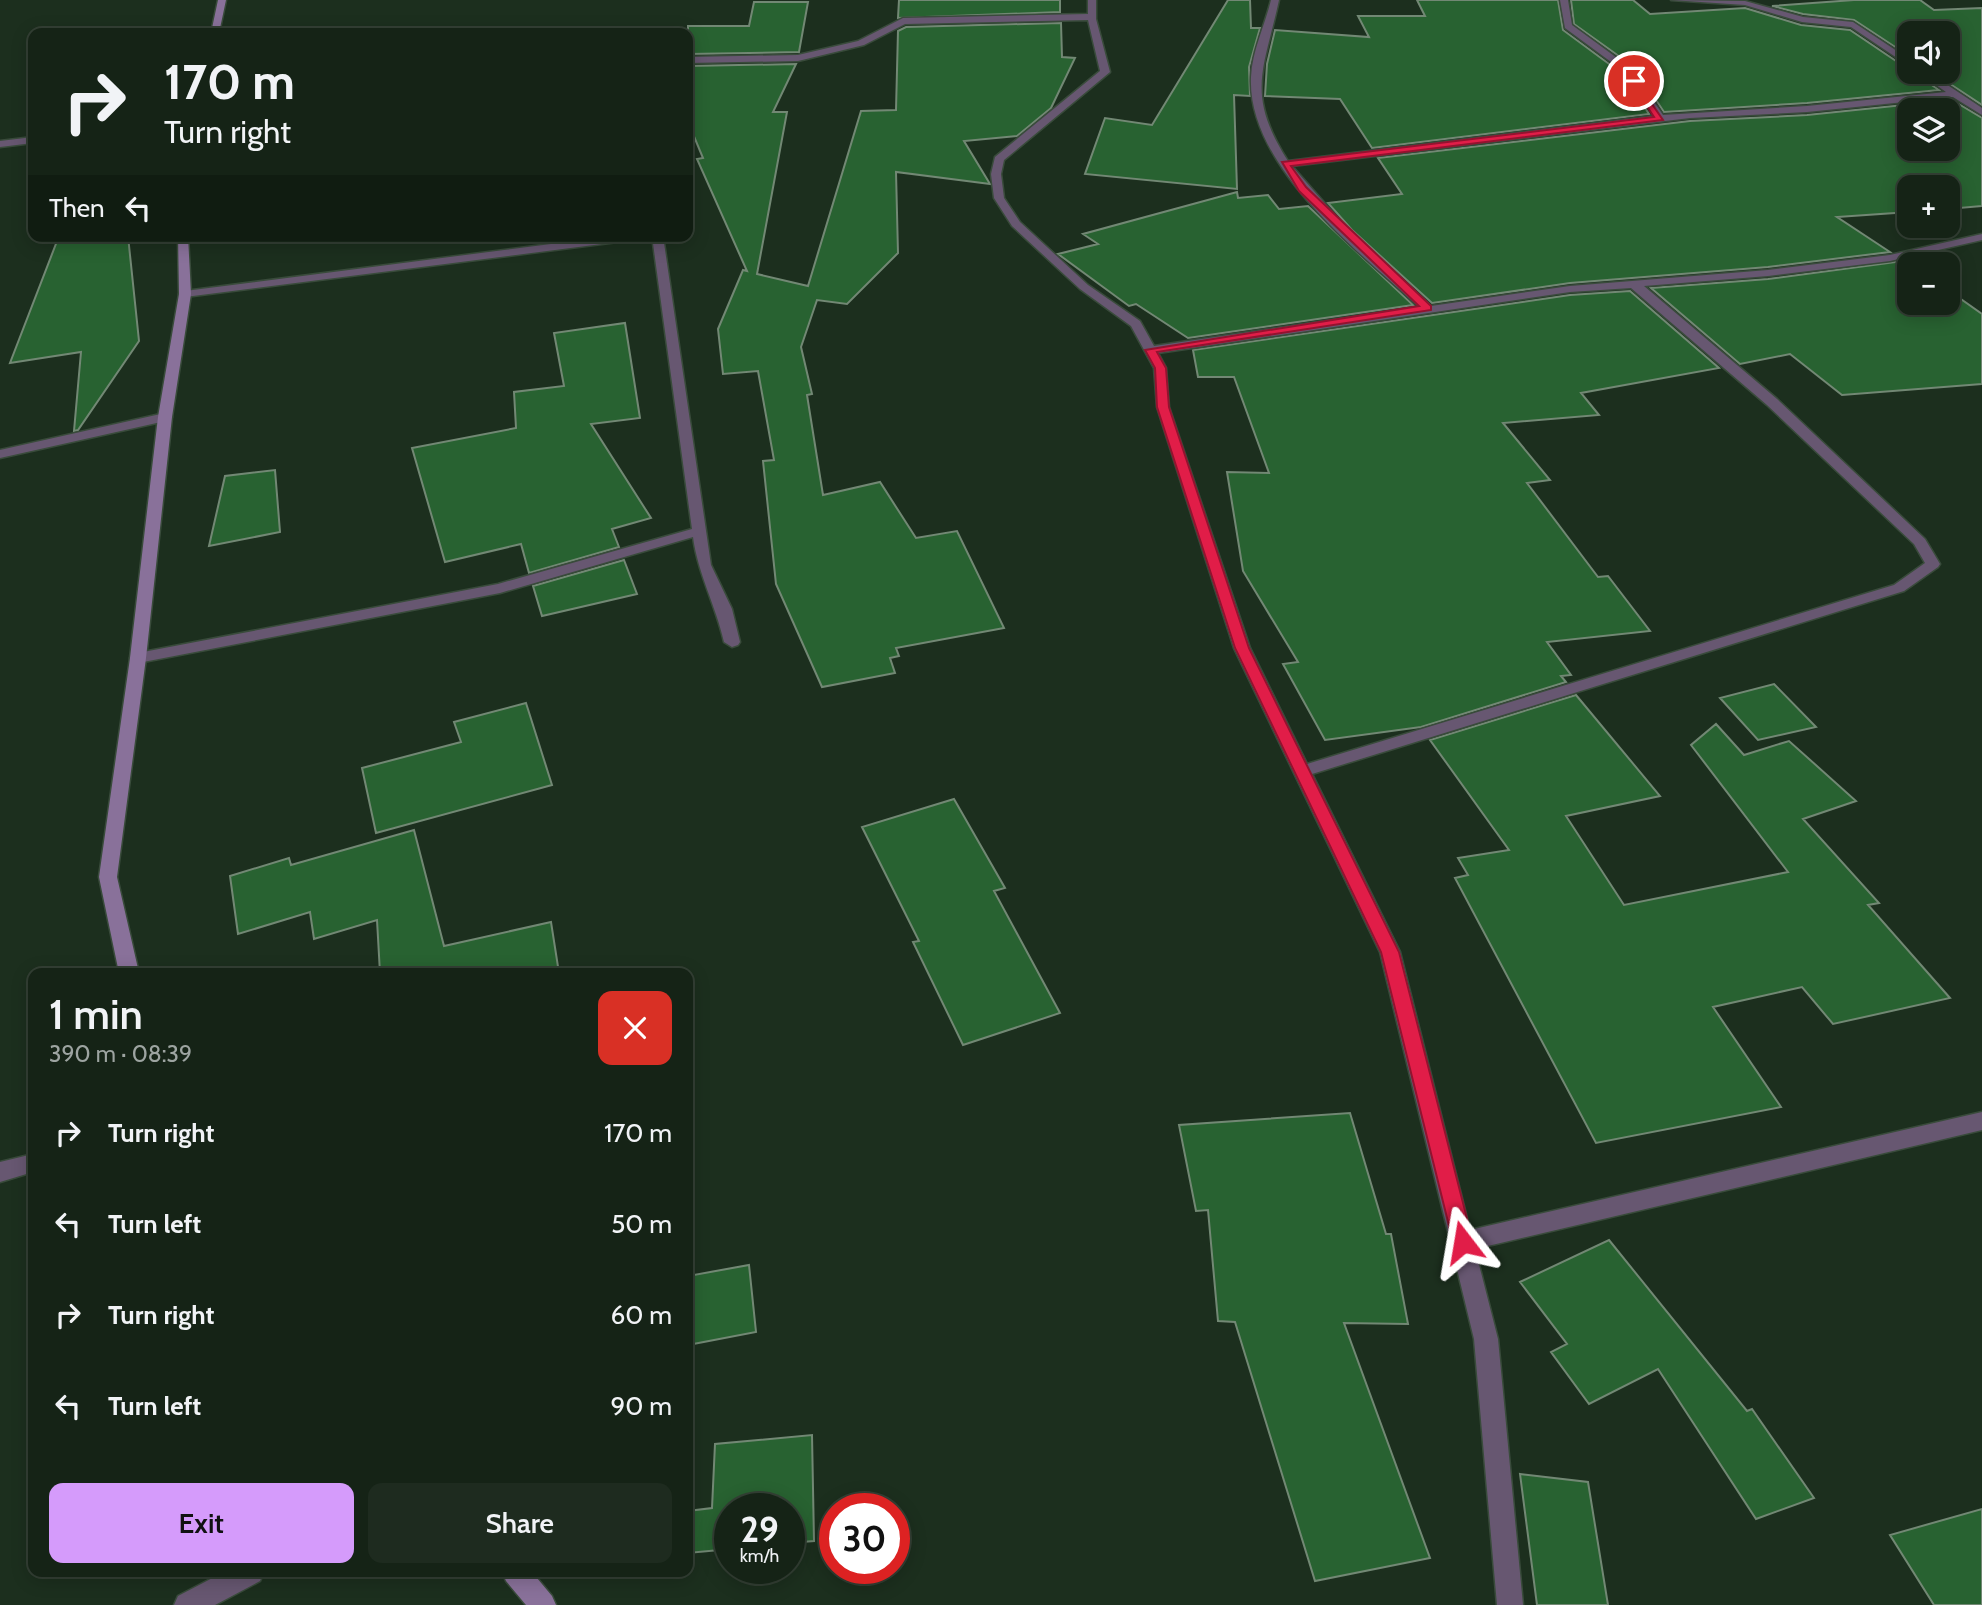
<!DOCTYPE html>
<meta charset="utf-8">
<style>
body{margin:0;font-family:Cabin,sans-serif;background:#1e2b1f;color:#f1f3f6;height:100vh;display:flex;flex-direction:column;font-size:26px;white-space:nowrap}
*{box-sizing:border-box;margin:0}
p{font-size:23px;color:#9da4a1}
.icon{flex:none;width:38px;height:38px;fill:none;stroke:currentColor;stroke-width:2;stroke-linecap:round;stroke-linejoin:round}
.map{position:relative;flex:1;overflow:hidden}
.panel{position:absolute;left:28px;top:968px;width:665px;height:609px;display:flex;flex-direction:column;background:#152316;border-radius:14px;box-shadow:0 4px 18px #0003,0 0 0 2px #344035}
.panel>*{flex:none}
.hud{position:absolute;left:28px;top:28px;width:665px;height:214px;border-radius:14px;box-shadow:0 4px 18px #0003,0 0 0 2px #344035;background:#152316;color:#f1f3f6;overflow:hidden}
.tools{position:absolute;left:1897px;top:21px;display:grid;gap:14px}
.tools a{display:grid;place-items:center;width:63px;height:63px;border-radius:14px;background:#152316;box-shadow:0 4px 18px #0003,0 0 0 2px #344035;font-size:35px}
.speed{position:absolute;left:714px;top:1493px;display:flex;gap:14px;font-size:35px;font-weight:700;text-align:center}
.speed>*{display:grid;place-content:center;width:91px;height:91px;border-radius:50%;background:#152316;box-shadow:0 4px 18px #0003,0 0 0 2px #344035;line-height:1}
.speed small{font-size:18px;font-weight:400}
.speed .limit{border:10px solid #d22;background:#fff;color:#111}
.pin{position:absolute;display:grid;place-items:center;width:60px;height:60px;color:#fff;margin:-30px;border:4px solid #fff;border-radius:50%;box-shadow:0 2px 7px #0007}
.me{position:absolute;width:77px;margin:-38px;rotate:346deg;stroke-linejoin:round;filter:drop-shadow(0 0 5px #0008)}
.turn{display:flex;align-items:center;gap:24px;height:147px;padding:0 21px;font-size:32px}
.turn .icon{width:91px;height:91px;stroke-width:2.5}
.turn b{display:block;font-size:49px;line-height:60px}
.then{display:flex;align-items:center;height:66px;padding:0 21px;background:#0003;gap:14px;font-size:26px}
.round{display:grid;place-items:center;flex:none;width:74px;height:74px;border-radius:14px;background:#1e2b1f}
.headline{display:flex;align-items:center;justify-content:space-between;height:119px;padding:0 21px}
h1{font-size:42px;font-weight:600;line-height:52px}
.cta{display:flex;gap:14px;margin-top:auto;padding:14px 21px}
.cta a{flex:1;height:80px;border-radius:14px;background:#d59bfb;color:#111;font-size:28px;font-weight:600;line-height:80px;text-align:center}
.cta a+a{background:#1e2b1f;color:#f1f3f6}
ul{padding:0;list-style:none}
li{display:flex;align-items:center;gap:21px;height:91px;padding:0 21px}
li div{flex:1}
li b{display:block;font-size:26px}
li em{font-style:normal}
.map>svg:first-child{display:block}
</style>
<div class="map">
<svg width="1982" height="1605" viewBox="0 0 1982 1605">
<rect width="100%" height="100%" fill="#1c2f1e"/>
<path fill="#286231" stroke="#728874" stroke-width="2" fill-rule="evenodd" d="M899 0H1060V12L898 18Z
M1228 0H1250L1251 28H1260L1249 67 1250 96 1234 95 1237 189 1085 174 1105 118 1152 125Z
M1417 0H1558L1563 30 1624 75 1649 114 1372 148 1340 99 1265 96 1267 64 1275 30 1369 37 1358 16H1425Z
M1571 0H1633L1650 14 1745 8 1801 25 1850 30 1939 90 1807 103 1664 112 1634 67 1574 24Z
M1854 0H1920L1934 10 1982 8V105L1932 72H1948V33H1909V56L1854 20 1803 14 1772 6Z
M754 2H808L799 52 688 54V26H749Z
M1061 23 1062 57 1075 58 1051 108 1017 136 964 141 990 184 896 172 898 253 847 304 817 300 801 347 812 394 807 395 823 495 880 482 916 538 957 531 1004 628 896 648 899 656 890 658 895 673 822 687 776 584 763 461 774 460 758 371 723 374 718 329 743 270 747 271 697 159 703 158 688 122V66L796 64 773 112H787L757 274 808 286 861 111 896 110 898 31 906 27Z
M1952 100 1982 118V206L1948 209V187H1909V212L1837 217 1890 252 1768 267 1570 283 1432 303 1352 230 1328 203 1402 194 1378 158 1690 121 1807 115ZM1909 110H1948V149H1909Z
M1237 192 1238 198 1268 195 1279 209 1308 206 1413 305 1188 338 1136 304 1129 306 1058 254 1098 244 1083 234Z
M59 236H128L139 341 78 430 74 431 81 352 10 363Z
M1903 261 1909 264V303H1948V290L1982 314V384L1842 395 1790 354 1740 364 1651 288 1768 279Z
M1630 291 1719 368 1581 393 1599 415 1503 423 1550 480 1527 483 1598 577 1608 576 1650 631 1547 642 1571 675 1561 676 1566 682 1421 727 1325 740 1283 664 1298 662 1243 571 1227 472 1269 473 1234 377H1198L1193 350 1570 295Z
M625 323 640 418 591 424 651 518 612 529 619 547 529 573 521 544 445 562 412 448 516 428 514 392 564 386 554 333Z
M275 470 280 532 209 546 225 476Z
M624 560 637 594 542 616 533 586Z
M1774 684 1816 727 1758 740 1720 698Z
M1576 695 1660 796 1566 816 1624 905 1788 872 1691 745 1716 724 1744 755 1789 741 1856 801 1803 819 1879 903 1868 905 1950 998 1833 1024 1802 987 1713 1007 1781 1107 1596 1143 1455 878 1468 875 1458 858 1509 850 1430 740Z
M526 703 552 785 376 833 362 768 461 742 454 722Z
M954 799 1005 888 994 891 1060 1013 963 1045 913 942 919 941 862 827Z
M414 830 444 946 551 922 559 973H380L377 920 314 939 310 912 238 934 230 876 289 858 291 865Z
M1350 1113 1386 1234H1391L1408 1324 1344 1323 1430 1558 1315 1581 1235 1322 1218 1321 1208 1210 1196 1211 1179 1125Z
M1609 1240 1747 1411 1752 1409 1814 1498 1756 1519 1658 1369 1589 1404 1551 1352 1567 1344 1520 1282Z
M749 1265 756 1332 688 1345V1276Z
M812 1435 814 1541 789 1543V1508H730V1549L688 1553V1511L712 1508 715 1444Z
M1520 1474 1588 1482 1608 1605H1537Z
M1982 1509V1605H1934L1890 1535Z"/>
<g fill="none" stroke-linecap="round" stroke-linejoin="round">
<g stroke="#394b3b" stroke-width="3">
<path id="street" d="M1088 0H1096V19L1110 72 1004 160 1001 174 1004 198 1020 222 1088 285 1140 321 1154 346 1419 307C1360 252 1247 167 1251 77 1252 51 1265 25 1271 0H1279C1264 70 1245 94 1288 161L1654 116 1626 73 1565 28 1560 0H1568L1572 25 1632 69 1663 115 1807 106 1946 92 1918 72H1928L1982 108V115L1953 97 1807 112 1690 118 1292 166 1350 232 1431 306 1570 286 1768 270 1890 255 1982 234V240L1890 261 1768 276 1644 286 1777 399 1925 539 1940 564 1938 567 1904 591 1312 774 1400 952 1470 1230 1982 1112V1130L1475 1249 1498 1339 1523 1605H1497L1474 1339 1380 952 1234 648 1157 407 1154 368 1131 326 1080 289 1012 226 994 198 991 174 995 157 1100 71 1088 20 905 24 864 45 798 61 688 63V57L798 55 858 41 903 18 1088 14ZM1631 288 1767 405 1914 544 1925 563 1894 585 1307 764 1250 648 1169 407 1166 368 1158 353 1570 292Z
M1671 0 1745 1 1803 17 1853 22 1909 59V66L1851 27 1802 22 1745 5Z
M33 137V143L0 147V141Z
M613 236H646L641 239 185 297 179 294 185 291Z
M652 236H663L711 565 732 609 740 642 738 645 732 647 724 642C716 606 698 574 693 537L500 593 138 663 132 662 130 658 132 654 138 653 498 584 692 529Z
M165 413 172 417 170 420 0 458V450Z
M33 1154V1172L0 1182V1162Z
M224 1572H264L260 1581 215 1605H174L178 1596Z"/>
</g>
<g stroke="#394b3b" stroke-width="3">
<path id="secondary" d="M218 0H226L219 33H211Z
M178 236H188L191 294 172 417 146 658 117 877 139 973H119L99 877 130 658 158 417 179 294Z
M502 1572H532L552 1596 556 1605H526L506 1581Z"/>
</g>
<use href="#street" fill="#675771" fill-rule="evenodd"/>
<use href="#secondary" fill="#89719a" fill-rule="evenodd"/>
</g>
<path fill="#e11d48" stroke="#92132f" stroke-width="2" d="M1634 78 1663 120 1291 166 1306 187 1431 306V310L1157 352 1166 368 1169 407 1249 648 1399 952 1473 1242 1470 1249 1463 1252 1456 1249 1453 1242 1381 952 1235 648 1157 407 1155 368 1145 350 1419 306 1299 191 1282 162 1654 117 1630 81Z"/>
</svg>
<div class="tools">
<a><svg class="icon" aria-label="sound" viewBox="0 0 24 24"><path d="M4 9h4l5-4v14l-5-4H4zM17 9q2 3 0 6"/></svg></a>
<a><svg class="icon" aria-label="layers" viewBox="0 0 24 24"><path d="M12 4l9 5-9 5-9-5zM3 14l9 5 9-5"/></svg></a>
<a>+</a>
<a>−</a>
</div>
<div class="speed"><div>29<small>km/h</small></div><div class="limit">30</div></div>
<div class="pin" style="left:1634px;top:81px;background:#d93025"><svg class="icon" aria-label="arrive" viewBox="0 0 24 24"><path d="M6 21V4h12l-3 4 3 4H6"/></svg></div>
<svg class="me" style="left:1463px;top:1242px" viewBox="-20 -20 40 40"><path d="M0-17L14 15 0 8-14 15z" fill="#e11d48" stroke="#fff" stroke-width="4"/></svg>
<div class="hud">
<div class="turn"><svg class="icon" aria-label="right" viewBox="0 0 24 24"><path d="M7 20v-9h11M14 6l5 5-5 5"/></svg><div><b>170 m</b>Turn right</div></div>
<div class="then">Then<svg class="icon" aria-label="left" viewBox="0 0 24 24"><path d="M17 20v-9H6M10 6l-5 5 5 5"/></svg></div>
</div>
<section class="panel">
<div class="headline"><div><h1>1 min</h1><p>390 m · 08:39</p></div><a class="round" style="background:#d93025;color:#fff"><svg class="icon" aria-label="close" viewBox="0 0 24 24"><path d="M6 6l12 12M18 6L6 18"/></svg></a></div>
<ul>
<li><svg class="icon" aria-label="right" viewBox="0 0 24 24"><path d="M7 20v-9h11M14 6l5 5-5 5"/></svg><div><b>Turn right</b></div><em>170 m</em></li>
<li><svg class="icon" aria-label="left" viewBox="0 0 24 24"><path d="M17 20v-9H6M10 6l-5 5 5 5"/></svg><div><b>Turn left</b></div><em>50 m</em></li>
<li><svg class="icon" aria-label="right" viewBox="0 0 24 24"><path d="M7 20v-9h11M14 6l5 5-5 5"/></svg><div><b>Turn right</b></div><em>60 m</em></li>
<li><svg class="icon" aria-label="left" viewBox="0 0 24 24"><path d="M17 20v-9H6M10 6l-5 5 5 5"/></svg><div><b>Turn left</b></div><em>90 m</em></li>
</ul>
<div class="cta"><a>Exit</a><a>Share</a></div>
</section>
</div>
